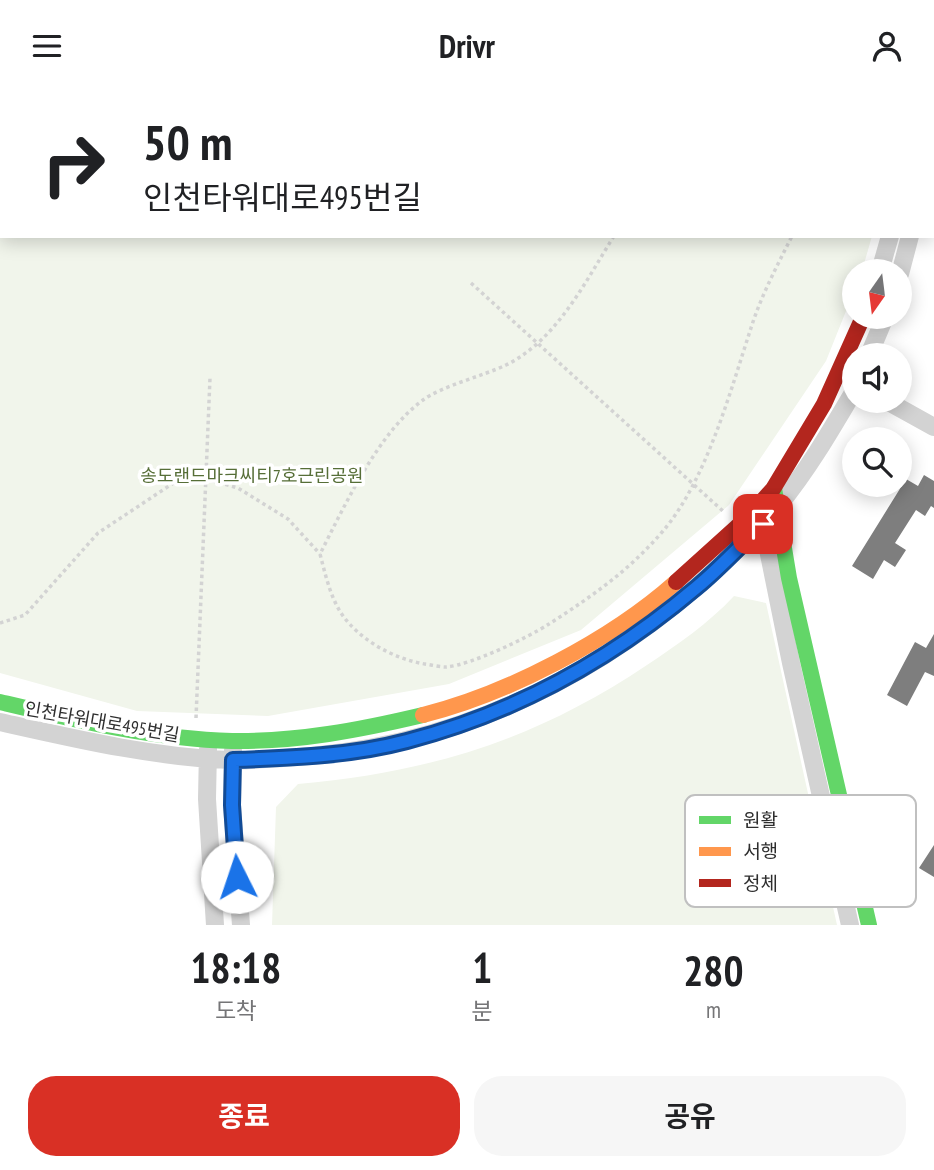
<!DOCTYPE html>
<html lang="ko">
<meta charset="utf-8">
<style>
body{margin:0;font-family:"PT Sans Narrow","Noto Sans KR",sans-serif;background:#f6f6f6;color:#202124;height:100vh;display:flex;flex-direction:column;font-size:26px;white-space:nowrap}
*{box-sizing:border-box;margin:0}
p{font-size:23px;color:#757577}
.icon{flex:none;width:38px;height:38px;fill:none;stroke:currentColor;stroke-width:2;stroke-linecap:round;stroke-linejoin:round}
.map{position:relative;height:834px;overflow:hidden}
.side{display:flex;flex-direction:column;background:#fff;flex:1}
.side>*{flex:none}
.guide{position:absolute;left:0px;top:0px;width:934px;height:147px;box-shadow:0 4px 18px #0003;background:#fff;color:#202124;overflow:hidden}
.needle{width:46px;rotate:194deg}
.buttons{position:absolute;left:842px;top:168px;display:grid;gap:14px}
.buttons a{display:grid;place-items:center;width:70px;height:70px;border-radius:50%;background:#fff;box-shadow:0 4px 18px #0003;font-size:35px}
.pin{position:absolute;display:grid;place-items:center;width:60px;height:60px;color:#fff;margin:-30px;border-radius:14px;box-shadow:0 4px 10px #0006}
.me{position:absolute;width:77px;margin:-38px;rotate:356deg;stroke-linejoin:round;filter:drop-shadow(0 0 5px #0008)}
.turn{display:flex;align-items:center;gap:24px;height:147px;padding:0 28px;font-size:32px}
.turn .icon{width:91px;height:91px;stroke-width:2.5}
.turn b{display:block;font-size:49px;line-height:60px}
.eta{display:flex;justify-content:space-evenly;align-items:center;height:119px;text-align:center}
.eta b{font-size:42px;font-weight:700;line-height:49px}
.primary-button{display:flex;gap:14px;margin-top:auto;padding:14px 28px}
.primary-button a{flex:1;height:80px;border-radius:28px;background:#d93025;color:#fff;font-size:28px;font-weight:700;line-height:80px;text-align:center}
.primary-button a+a{background:#f6f6f6;color:#202124}
header{display:flex;justify-content:space-between;align-items:center;height:91px;padding:0 28px;background:#fff;font-size:32px;font-weight:700}
.map>svg:first-child{display:block}
</style>
<header><svg class="icon" aria-label="menu" viewBox="0 0 24 24"><path d="M4 6h16M4 12h16M4 18h16"/></svg>Drivr<svg class="icon" aria-label="person" viewBox="0 0 24 24"><circle cx="12" cy="8" r="4"/><path d="M4 21q1-7 8-7t8 7"/></svg></header>
<div class="map">
<svg width="934" height="834" viewBox="0 0 934 834">
<rect width="100%" height="100%" fill="#fff"/>
<path fill="#f1f5eb" d="M0 0H892L2 2V145H872L862 180H854V200L826 270 729 414 581 539 449 593 268 625 137 620 0 582Z
M734 505 766 512 837 834H272L276 716 298 693C431 681 535 649 647 574 677 554 709 532 734 505Z"/>
<path fill="#7e7e7e" d="M924 384 934 390V417L931 415 925 425 916 419 895 452 906 459 895 476 884 469 873 488 852 475 906 388 918 395Z
M934 543V585L925 581 907 615 887 604 915 551 926 557Z
M934 754V786L919 777Z"/>
<g fill="none" stroke-linecap="round" stroke-linejoin="round">
<path stroke="#d3d3d3" stroke-width="3.5" stroke-dasharray="3.5 3.5" stroke-linecap="butt" d="M815 0V2
M834 0 876 2
M682 2 683 0
M614 145C585 191 557 249 506 274 483 285 442 295 423 309 378 342 345 414 320 463 325 482 330 505 341 522 359 549 394 568 425 573 432 574 440 576 446 576 471 574 527 547 549 533 591 506 630 479 663 440 707 388 730 301 751 237 761 205 777 175 792 145
M471 192 724 421
M0 532 25 524 98 442 178 389 206 388 238 397 288 428 320 463
M196 627 210 287"/>
<path stroke="#d3d3d3" stroke-width="18" d="M908 0V2
M926 0V2
M880 180 890 145
M900 183 910 145
M869 264 885 226
M887 310 934 336
M761 424 791 572 850 834
M0 631C76 648 152 666 230 669 247 670 265 668 283 667 453 659 605 585 727 468 743 452 761 437 775 419 806 382 830 341 854 300
M208 658 207 708 215 834
M233 659 232 714 241 834"/>
<path stroke="#63d668" stroke-width="16" d="M774 397 789 487 869 834
M0 611C76 629 154 648 232 650 297 651 360 639 423 624"/>
<path stroke="#ff974d" stroke-width="16" d="M423 624C507 603 611 549 676 491"/>
<path stroke="#b3261e" stroke-width="16" d="M676 491 748 426 773 398 824 313 863 226"/>
</g>
<g fill="none" stroke-linecap="round" stroke-linejoin="round">
<g stroke="#114b97" stroke-width="18">
<path id="route" d="M237 786 232 714 233 669C291 667 351 665 407 650 515 622 612 568 697 496 720 477 741 454 763 433"/>
</g>
<use href="#route" stroke="#1a73e8" stroke-width="12"/>
</g>
<g text-anchor="middle" stroke-width="7" stroke-linejoin="round" paint-order="stroke">
<g font-size="18" fill="#566e37" stroke="#fff">
<text x="252" y="391">송도랜드마크씨티7호근린공원</text>
</g>
<g font-size="18" fill="#2e2e2e" stroke="#fff">
<text transform="translate(102 631) rotate(10)" y="6">인천타워대로495번길</text>
</g>
</g>
<rect x="685" y="704" width="231" height="112" rx="10" fill="#fff" stroke="#c0c0c0" stroke-width="2"/>
<rect x="699" y="725" width="32" height="8" fill="#63d668"/>
<rect x="699" y="756" width="32" height="9" fill="#ff974d"/>
<rect x="699" y="788" width="32" height="8" fill="#b3261e"/>
<g font-size="19" fill="#2e2e2e">
<text x="743" y="736">원활</text>
<text x="743" y="767">서행</text>
<text x="743" y="799">정체</text>
</g>
</svg>
<div class="buttons">
<a><svg class="needle" viewBox="-14 -14 28 28"><path d="M0-13l5 13h-10z" fill="#e53935"/><path d="M0 13l5-13h-10z" fill="#757577"/></svg></a>
<a><svg class="icon" aria-label="sound" viewBox="0 0 24 24"><path d="M4 9h4l5-4v14l-5-4H4zM17 9q2 3 0 6"/></svg></a>
<a><svg class="icon" aria-label="search" viewBox="0 0 24 24"><circle cx="10" cy="10" r="6"/><path d="M15 15l6 6"/></svg></a>
</div>
<div class="pin" style="left:763px;top:433px;background:#d93025"><svg class="icon" aria-label="arrive" viewBox="0 0 24 24"><path d="M6 21V4h12l-3 4 3 4H6"/></svg></div>
<svg class="me" style="left:237px;top:786px" viewBox="-20 -20 40 40"><circle r="19" fill="#fff"/><path d="M0-13L10 11 0 6-10 11z" fill="#1a73e8"/></svg>
<div class="guide">
<div class="turn"><svg class="icon" aria-label="right" viewBox="0 0 24 24"><path d="M7 20v-9h11M14 6l5 5-5 5"/></svg><div><b>50 m</b>인천타워대로495번길</div></div>
</div>
</div>
<section class="side">
<div class="eta">
<div><b>18:18</b><p>도착</p></div>
<div><b>1</b><p>분</p></div>
<div><b>280</b><p>m</p></div>
</div>
<div class="primary-button"><a>종료</a><a>공유</a></div>
</section>
